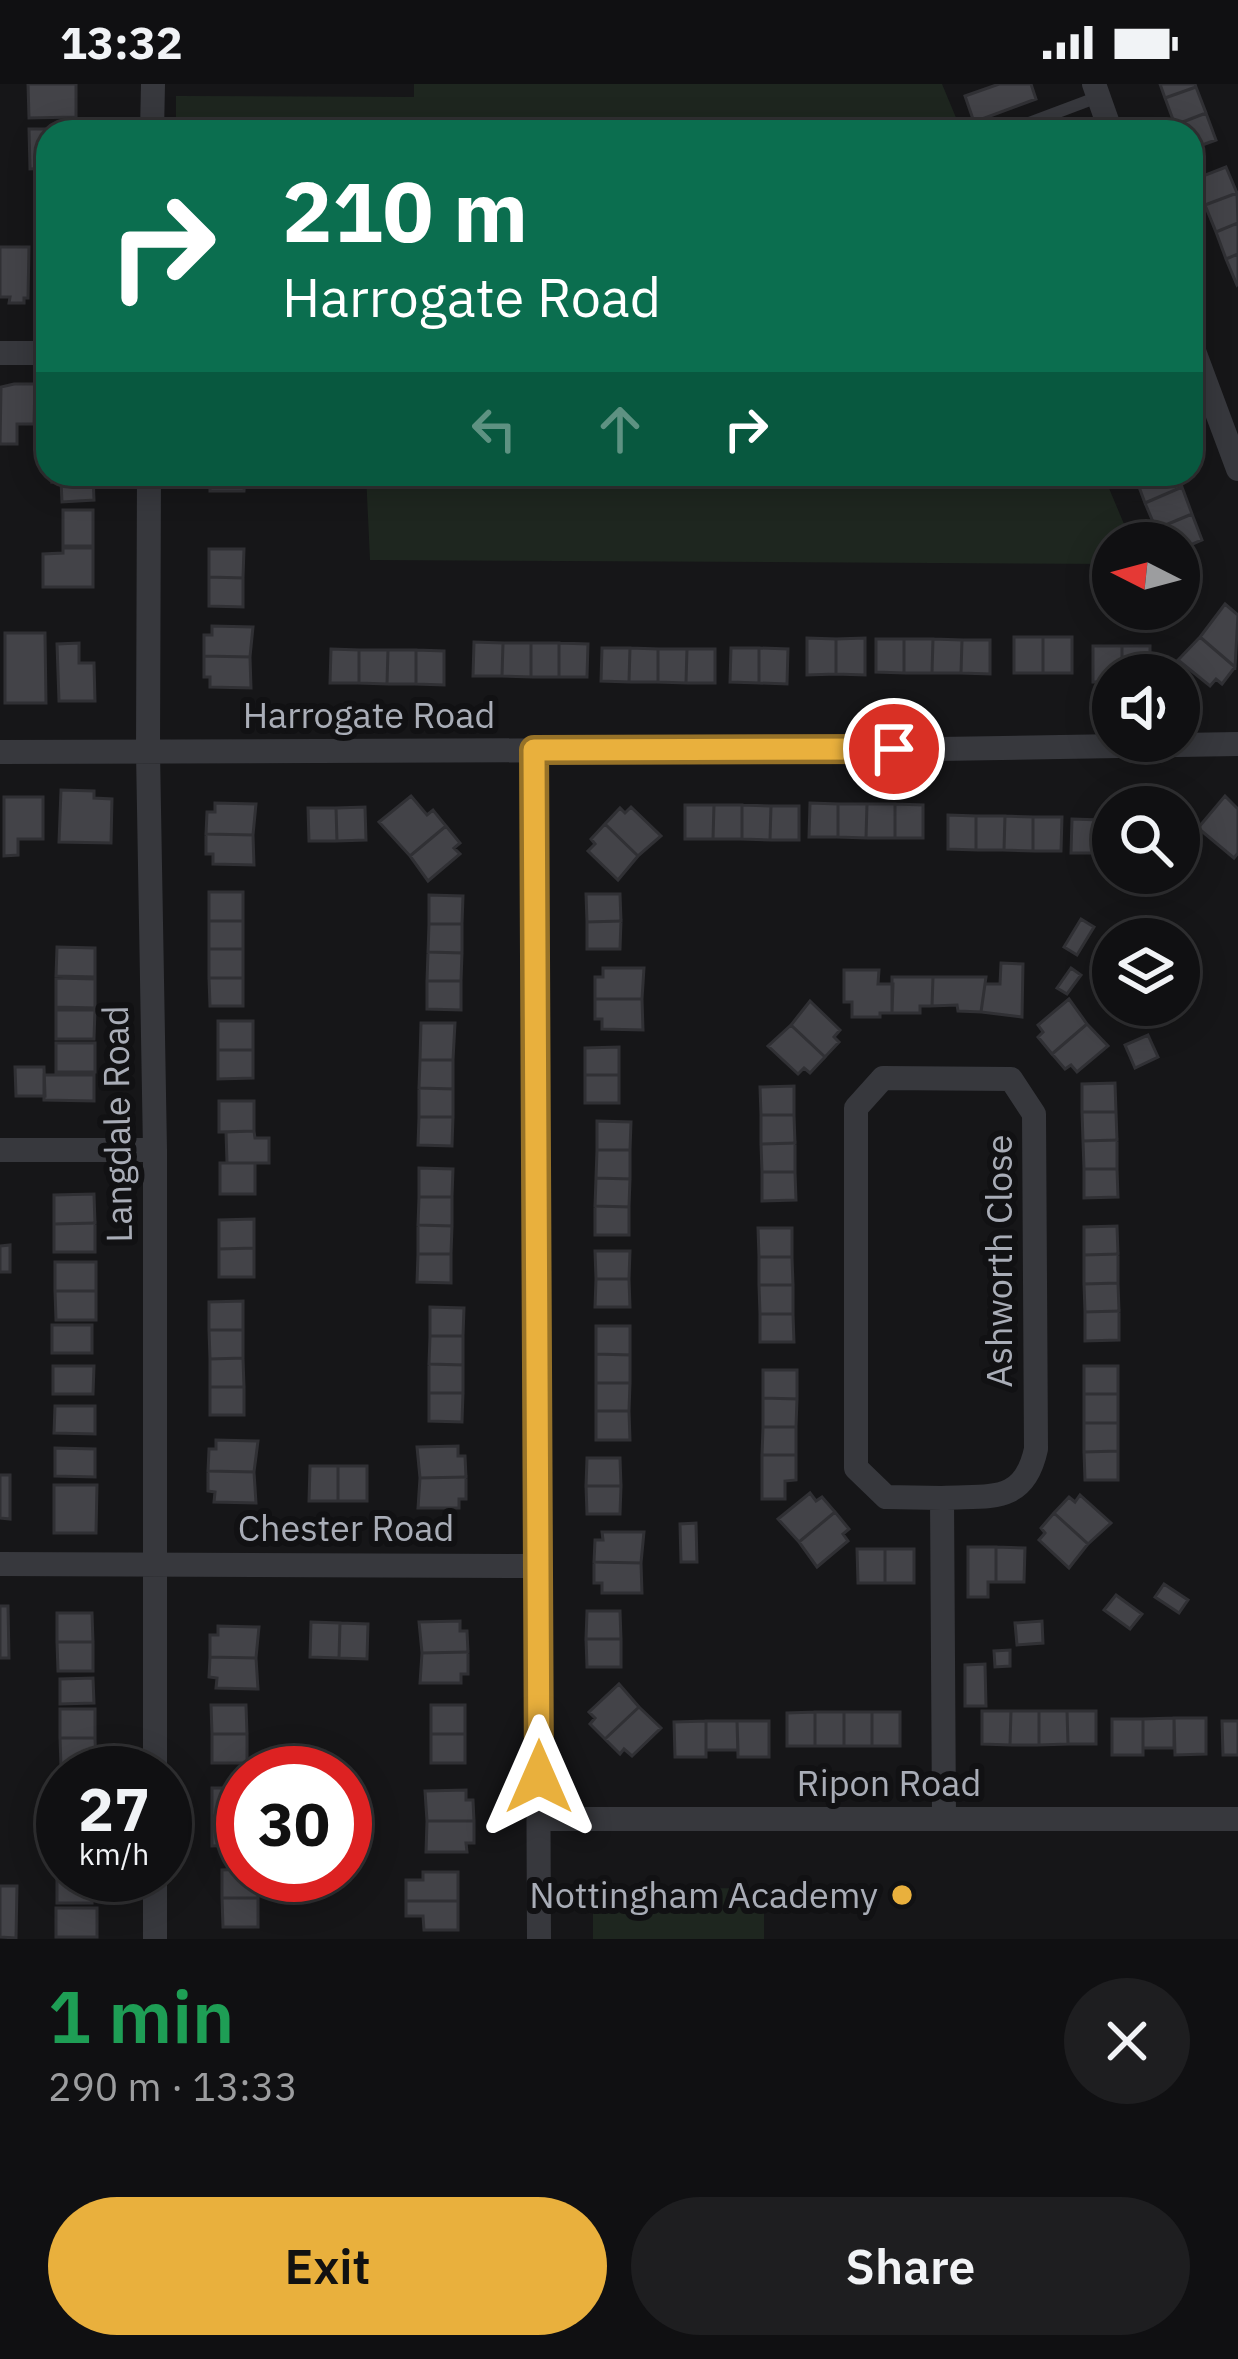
<!DOCTYPE html>
<meta charset="utf-8">
<style>
body{margin:0;font-family:"IBM Plex Sans",sans-serif;background:#1e1e20;color:#f1f3f6;height:100vh;display:flex;flex-direction:column;font-size:45px;white-space:nowrap}
*{box-sizing:border-box;margin:0}
p{font-size:39px;color:#9c9d9f}
.icon{flex:none;width:66px;height:66px;fill:none;stroke:currentColor;stroke-width:2;stroke-linecap:round;stroke-linejoin:round}
.map{position:relative;height:1855px;overflow:hidden}
.drawer{display:flex;flex-direction:column;background:#101012;flex:1}
.drawer>*{flex:none}
.top-card{position:absolute;left:36px;top:36px;width:1167px;height:366px;border-radius:36px;box-shadow:0 6px 30px #0003,0 0 0 3px #303032;background:#0b6e4f;color:#fff;overflow:hidden}
.needle{width:78px;rotate:276deg}
.tools{position:absolute;left:1092px;top:438px;display:grid;gap:24px}
.tools a{display:grid;place-items:center;width:108px;height:108px;border-radius:50%;background:#101012;box-shadow:0 6px 30px #0003,0 0 0 3px #303032;font-size:60px}
.speed{position:absolute;left:36px;top:1662px;display:flex;gap:24px;font-size:60px;font-weight:700;text-align:center}
.speed>*{display:grid;place-content:center;width:156px;height:156px;border-radius:50%;background:#101012;box-shadow:0 6px 30px #0003,0 0 0 3px #303032;line-height:1}
.speed small{font-size:30px;font-weight:400}
.speed .limit{border:18px solid #d22;background:#fff;color:#111}
.pin{position:absolute;display:grid;place-items:center;width:102px;height:102px;color:#fff;margin:-51px;border:6px solid #fff;border-radius:50%;box-shadow:0 3px 12px #0007}
.me{position:absolute;width:132px;margin:-66px;rotate:0deg;stroke-linejoin:round;filter:drop-shadow(0 0 9px #0008)}
.turn{display:flex;align-items:center;gap:42px;height:252px;padding:0 48px;font-size:54px}
.turn .icon{width:156px;height:156px;stroke-width:2.5}
.turn b{display:block;font-size:84px;line-height:102px}
.lanes{display:flex;align-items:center;height:114px;padding:0 48px;background:#0003;justify-content:center;gap:60px;direction:ltr}
.lanes .off{opacity:.35}
.round{display:grid;place-items:center;flex:none;width:126px;height:126px;border-radius:63px;background:#1e1e20}
.overview{display:flex;align-items:center;justify-content:space-between;height:204px;padding:0 48px}
h1{font-size:72px;font-weight:600;line-height:90px;color:#1e9e55}
.primary-button{display:flex;gap:24px;margin-top:auto;padding:24px 48px}
.primary-button a{flex:1;height:138px;border-radius:72px;background:#e9b03d;color:#111;font-size:48px;font-weight:600;line-height:138px;text-align:center}
.primary-button a+a{background:#1e1e20;color:#f1f3f6}
.status{display:flex;justify-content:space-between;align-items:center;height:84px;padding:0 60px;background:#101012;direction:ltr}
.status svg{height:33px;fill:currentColor}
.map>svg:first-child{display:block}
</style>
<div class="status"><b>13:32</b><svg viewBox="0 0 49 12"><path d="M0 12V9h3v3zM5 12V6h3v6zM10 12V3h3v9zM15 12V0h3v12zM26 1h20v11H26zM47 4h2v5h-2z"/></svg></div>
<div class="map">
<svg width="1238" height="1855" viewBox="0 0 1238 1855">
<rect width="100%" height="100%" fill="#161618"/>
<path fill="#1e261f" d="M414 0H942L962 48H176V12L414 13Z
M366 390H1103L1132 459H1113V480L370 476Z
M764 1804V1855H593V1805Z"/>
<path fill="#434348" stroke="#303034" stroke-width="3" d="M28 0H76V33L29 34Z
M999 0H1031L1036 15 974 38 965 12Z
M1160 0H1195L1196 3 1165 14Z
M1196 3 1206 29 1175 41 1165 14Z
M1206 29 1216 56 1191 65V48H1177L1175 41Z
M29 45H77V48H48V84L30 85Z
M1226 83 1237 109 1205 121 1195 95Z
M1237 109 1238 139 1216 148 1205 121Z
M1238 139V170L1226 175 1216 148Z
M42 154H48V213H42Z
M0 163H29L28 214H24V219H9L10 213H0Z
M1238 170V200L1237 201 1226 175Z
M14 300H35L34 340H17V360H0L1 303Z
M38 310H48V349H39Z
M52 390H93L94 416 62 418 61 397 52 398Z
M210 390H245L244 407H210Z
M1140 390H1177L1182 403 1145 419 1135 392Z
M1182 403 1192 430 1156 445 1145 419Z
M63 426H93V462H63Z
M1192 430 1202 456 1179 466V459H1161L1156 445Z
M63 464H93V503H43V470L63 469Z
M209 465H244L243 494 209 493Z
M209 493 243 494V523L209 522Z
M1225 520 1238 531 1235 583 1200 553Z
M212 542 253 543 250 573 204 572V551H212Z
M5 549H45L46 619H5Z
M1014 553H1043V589H1014Z
M1043 553H1072V589H1043Z
M1200 553 1235 583 1222 600 1216 595 1210 602 1178 576Z
M807 554 836 555V590L807 591Z
M865 554V591L836 590V555Z
M876 555H904V589L876 588Z
M904 555H933L932 589H904Z
M933 555 962 556 961 589H932Z
M962 556H990V590L961 589Z
M474 558 503 559 502 592H473Z
M79 559V579H94L95 617H59L57 560Z
M503 559H531V593L502 592Z
M531 559H559V593H531Z
M559 559 588 560 587 593H559Z
M1093 562H1122V591H1113V598H1093Z
M1122 562H1150V591H1122Z
M602 564H630L629 598 601 597Z
M630 564 658 565V598H629Z
M731 564H759V599L730 598Z
M759 564 788 565 787 600 759 599Z
M331 565 359 566V599H330Z
M658 565H687L686 599 658 598Z
M687 565H715V599H686Z
M359 566H388L387 600 359 599Z
M388 566H416V600H387Z
M416 566 444 567V601L416 600Z
M204 572 250 573 251 604 210 603V593H204Z
M61 706 94 707V714L112 715 111 759 59 758Z
M411 712 427 731 433 726 446 742 410 772 379 738Z
M1225 712 1238 725V769L1234 774 1198 744Z
M4 713H43V755H18V771L4 772Z
M215 719 256 720 253 751 206 750 207 728H215Z
M810 719 838 720V753H809Z
M838 720H867L866 754 838 753Z
M867 720H895V754H866Z
M895 720 923 721V754H895Z
M685 721H714L713 755H685Z
M714 721H742V755H713Z
M742 721 771 722 770 756 742 755Z
M771 722H799V756H770Z
M365 723 366 756 337 757 336 724Z
M631 723 661 752 638 772 605 740 620 724 625 729Z
M308 724H336L337 757H309Z
M948 731 976 732V766L948 765Z
M976 732H1005L1004 766H976Z
M1005 732 1033 733V767L1004 766Z
M1033 733H1062L1061 767H1033Z
M1072 735 1101 736 1100 769H1071Z
M1101 736H1113V769H1100Z
M1179 737H1186L1185 770H1179Z
M605 740 638 772 618 796 588 767 595 760 591 755Z
M446 742 460 759 454 764 460 770 428 797 410 772Z
M206 750 253 751 254 781 213 780V770H206Z
M209 808H243V837H209Z
M586 810H620L621 837 587 838Z
M429 811 463 812 462 840H429Z
M1081 835 1094 843 1077 871 1064 863Z
M209 837H243V865H209Z
M621 837 620 865H587V838Z
M429 840H462V869L428 868Z
M57 863 95 864V893L56 892Z
M209 865H243V894H209Z
M428 868 462 869 461 897H427Z
M1001 879 1023 880 1022 933 981 928 985 900H1000Z
M603 884H644L642 915H595V893H603Z
M1071 884 1081 891 1067 910 1057 904Z
M844 886H879L878 900H893L892 929H880V933H852V918H844Z
M892 893H933L932 922H920V929H892Z
M933 893H986L981 928 958 927 957 921 932 922Z
M56 894 95 895V924L56 923Z
M209 894H243V922H210Z
M427 897H461V926L427 925Z
M595 915H642L643 946 602 945V935H595Z
M1069 915 1087 940 1052 970 1038 953 1043 948 1038 941Z
M810 917 840 946 834 953 839 958 825 973 791 941Z
M56 926H95L94 955H56Z
M218 937H253V966H218Z
M421 939H455L453 976H420Z
M1087 940 1108 962 1077 988 1071 981 1065 985 1052 970Z
M791 941 825 973 810 989 804 984 798 990 768 962Z
M1148 951 1158 973 1135 984 1125 961Z
M56 959H95V988H56Z
M619 963V991H585V964Z
M218 966H253V994L218 995Z
M420 976H453V1005L419 1004Z
M15 983H44L45 1012H16Z
M44 991H94V1017L44 1016Z
M585 991H619V1019H585Z
M1115 999 1116 1028H1082V1000Z
M794 1002V1031H761L760 1003Z
M419 1004 453 1005V1033H419Z
M219 1017H254V1047L219 1048Z
M1082 1028H1116L1117 1056 1083 1057Z
M761 1031H794L795 1059 761 1060Z
M419 1033H453L452 1062 418 1061Z
M597 1037 631 1038 630 1066H597Z
M254 1047 255 1054H269V1079H227L226 1048Z
M1117 1056V1085H1084L1083 1057Z
M795 1059V1088H762L761 1060Z
M597 1066H630V1095L596 1094Z
M220 1079H255V1110H220Z
M419 1084 453 1085 452 1113H419Z
M1084 1085H1117L1118 1113 1084 1114Z
M762 1088H795L796 1116 762 1117Z
M596 1094 630 1095 629 1123 595 1122Z
M94 1110 95 1139 54 1140V1111Z
M419 1113H452V1142L418 1141Z
M595 1122 629 1123V1151H595Z
M254 1135V1164L219 1165V1136Z
M95 1139V1168H54V1140Z
M418 1141 452 1142 451 1170H418Z
M1117 1142 1118 1170 1084 1171V1143Z
M758 1144H792V1173H759Z
M10 1161V1188H0V1162Z
M254 1164V1193H219V1165Z
M595 1167H630L629 1195H596Z
M418 1170H451V1199L417 1198Z
M1118 1170V1199L1084 1200V1171Z
M759 1173H792L793 1201H759Z
M55 1178H96V1207H55Z
M596 1195H629L630 1223H595Z
M1118 1199 1119 1227 1085 1228 1084 1200Z
M759 1201H793V1230H760Z
M55 1207H96V1236H56Z
M243 1217V1246H209V1218Z
M430 1223 464 1224 463 1252H430Z
M1119 1227V1256L1085 1257V1228Z
M760 1230H793L794 1258H760Z
M52 1241H92V1269H52Z
M596 1242H630V1271L596 1270Z
M209 1246H243V1274L210 1275Z
M430 1252H463V1281L429 1280Z
M596 1270 630 1271V1299H596Z
M243 1274 244 1303H210V1275Z
M429 1280 463 1281V1309H429Z
M53 1282H94L93 1310H53Z
M1084 1282H1118V1310H1084Z
M763 1286H797V1315L763 1314Z
M596 1299H630L629 1327H596Z
M210 1303H244V1331H210Z
M429 1309H463L462 1338 429 1337Z
M1084 1310H1118V1339H1084Z
M763 1314 797 1315 796 1343H763Z
M55 1322H95V1350L54 1349Z
M596 1327H629L630 1356H596Z
M1084 1339H1118V1367L1084 1368Z
M763 1343H796V1371H762Z
M216 1356 258 1357 254 1388 208 1387 209 1365H216Z
M458 1362V1372H465L466 1393 420 1394 417 1363Z
M55 1364 95 1365V1393L55 1392Z
M1118 1367V1396H1085L1084 1368Z
M762 1371H796V1396L785 1397V1415H762Z
M587 1374H620L621 1402H586Z
M310 1382H338V1417H309Z
M338 1382H367V1417H338Z
M208 1387 254 1388 256 1419 214 1418 215 1408 208 1407Z
M0 1391H10V1435L0 1434Z
M466 1393V1415H459V1424H418L420 1394Z
M54 1401H97L96 1449H54Z
M586 1402H621L620 1430H587Z
M810 1409 816 1417 822 1413 835 1428 799 1458 778 1435Z
M1080 1411 1111 1439 1088 1460 1054 1429 1069 1413 1075 1418Z
M835 1428 849 1445 843 1450 848 1457 817 1483 799 1458Z
M1054 1429 1088 1460 1069 1484 1039 1456 1045 1449 1041 1444Z
M696 1439 697 1478H681L680 1440Z
M602 1448H644L641 1479 594 1478 595 1456H603Z
M968 1463H996V1498H988V1513H968Z
M996 1463 1025 1464 1024 1498H996Z
M857 1465H885V1499H858Z
M885 1465H914V1499H885Z
M594 1478 641 1479 642 1509H602V1499H594Z
M1164 1500 1188 1516 1179 1529 1155 1513Z
M1116 1511 1142 1530 1130 1545 1104 1526Z
M0 1522H8L9 1574H0Z
M587 1527H620L621 1555H586Z
M57 1529H92L93 1558H57Z
M460 1537V1547H467L468 1568 422 1569 419 1538Z
M1042 1537 1043 1559 1017 1561 1015 1539Z
M311 1538 340 1539 339 1574 310 1573Z
M340 1539 368 1540 367 1575 339 1574Z
M218 1542 259 1543 256 1574 210 1573V1551H218Z
M586 1555H621V1583H587Z
M57 1558H93V1587H58Z
M1010 1566V1582L995 1583 994 1567Z
M468 1568V1590H461V1599H420L422 1569Z
M210 1573 256 1574 258 1605 216 1604 217 1594 209 1593Z
M985 1580 986 1622H965V1581Z
M93 1594 94 1619 60 1620V1595Z
M619 1600 639 1623 605 1655 590 1640 595 1634 589 1628Z
M211 1621H246L247 1650H212Z
M431 1621H465V1650H431Z
M639 1623 661 1644 632 1672 624 1665 620 1670 605 1655Z
M60 1625H95V1654H60Z
M982 1627H1011L1010 1661 982 1660Z
M1011 1627H1039V1661H1010Z
M1039 1627H1067L1068 1660 1039 1661Z
M1067 1627H1096V1660H1068Z
M815 1628H844V1662H815Z
M815 1628V1662H787V1629Z
M844 1628H872V1662H844Z
M872 1628H900V1662H872Z
M1174 1634V1664H1143V1635Z
M1174 1634H1206V1670L1175 1671Z
M1112 1635H1143V1671H1112Z
M706 1637H737L738 1666H706Z
M706 1637V1673H675L674 1638Z
M737 1637H769V1673H738Z
M1222 1637H1238V1671H1223Z
M212 1650H247V1679H212Z
M431 1650H465V1679H431Z
M60 1654H95L96 1683H61Z
M57 1695H63V1724H57Z
M212 1704H243V1732H212Z
M466 1706V1716H473L474 1737H427L425 1707Z
M57 1724H63V1752H57Z
M212 1732H243V1761L212 1762Z
M427 1737H474V1759H466L467 1768H426Z
M57 1761H63V1790H57Z
M243 1785V1791H258V1814H222V1786Z
M423 1788H458V1817H406V1796H423Z
M57 1790 92 1791V1819H57Z
M0 1802H17L16 1854 0 1853Z
M222 1814H258V1843H223Z
M406 1817H458V1846H424L423 1832H406Z
M56 1824H97V1853H56Z"/>
<g fill="none" stroke-linecap="round" stroke-linejoin="round">
<path stroke="#37383d" stroke-width="12" d="M1005 48 1098 13"/>
<path stroke="#37383d" stroke-width="24" d="M1094 0 1111 48
M152 48 153 0
M1191 259 1238 385
M0 269H48
M149 390 148 668 155 1066V1689
M534 666 539 1855
M0 668 939 665 1238 660
M0 1066H155
M942 1414C990 1411 1024 1421 1036 1365L1034 1030 1011 995 883 994 856 1024V1384L886 1413 942 1414 944 1734
M0 1480 537 1482
M539 1735H1238
M155 1855V1791"/>
</g>
<g fill="none" stroke-linecap="round" stroke-linejoin="round">
<g stroke="#977228" stroke-width="30">
<path id="route" d="M539 1693 534 666 894 665"/>
</g>
<use href="#route" stroke="#e9b03d" stroke-width="21"/>
</g>
<circle fill="#e9b03d" stroke="#111113" stroke-width="4.5" cx="902" cy="1811" r="12"/>
<g text-anchor="middle" stroke-width="12" stroke-linejoin="round" paint-order="stroke">
<g font-size="36" fill="#a9adb7" stroke="#111113">
<text x="369" y="644">Harrogate Road</text>
<text transform="translate(117 1040) rotate(-91)" y="13">Langdale Road</text>
<text transform="translate(999 1177) rotate(-90)" y="13">Ashworth Close</text>
<text x="346" y="1457">Chester Road</text>
<text x="889" y="1712">Ripon Road</text>
</g>
<g font-size="36" fill="#a9adb7" stroke="#111113" text-anchor="end">
<text x="878" y="1824">Nottingham Academy</text>
</g>
</g>
</svg>
<div class="tools">
<a><svg class="needle" viewBox="-14 -14 28 28"><path d="M0-13l5 13h-10z" fill="#e53935"/><path d="M0 13l5-13h-10z" fill="#9c9d9f"/></svg></a>
<a><svg class="icon" aria-label="sound" viewBox="0 0 24 24"><path d="M4 9h4l5-4v14l-5-4H4zM17 9q2 3 0 6"/></svg></a>
<a><svg class="icon" aria-label="search" viewBox="0 0 24 24"><circle cx="10" cy="10" r="6"/><path d="M15 15l6 6"/></svg></a>
<a><svg class="icon" aria-label="layers" viewBox="0 0 24 24"><path d="M12 4l9 5-9 5-9-5zM3 14l9 5 9-5"/></svg></a>
</div>
<div class="speed"><div>27<small>km/h</small></div><div class="limit">30</div></div>
<div class="pin" style="left:894px;top:665px;background:#d93025"><svg class="icon" aria-label="arrive" viewBox="0 0 24 24"><path d="M6 21V4h12l-3 4 3 4H6"/></svg></div>
<svg class="me" style="left:539px;top:1693px" viewBox="-20 -20 40 40"><path d="M0-17L14 15 0 8-14 15z" fill="#e9b03d" stroke="#fff" stroke-width="4"/></svg>
<div class="top-card">
<div class="turn"><svg class="icon" aria-label="right" viewBox="0 0 24 24"><path d="M7 20v-9h11M14 6l5 5-5 5"/></svg><div><b>210 m</b>Harrogate Road</div></div>
<div class="lanes"><svg class="icon off" aria-label="left" viewBox="0 0 24 24"><path d="M17 20v-9H6M10 6l-5 5 5 5"/></svg><svg class="icon off" aria-label="ahead" viewBox="0 0 24 24"><path d="M12 20V5M6 11l6-6 6 6"/></svg><svg class="icon" aria-label="right" viewBox="0 0 24 24"><path d="M7 20v-9h11M14 6l5 5-5 5"/></svg></div>
</div>
</div>
<section class="drawer">
<div class="overview"><div><h1>1 min</h1><p>290 m · 13:33</p></div><a class="round"><svg class="icon" aria-label="close" viewBox="0 0 24 24"><path d="M6 6l12 12M18 6L6 18"/></svg></a></div>
<div class="primary-button"><a>Exit</a><a>Share</a></div>
</section>
